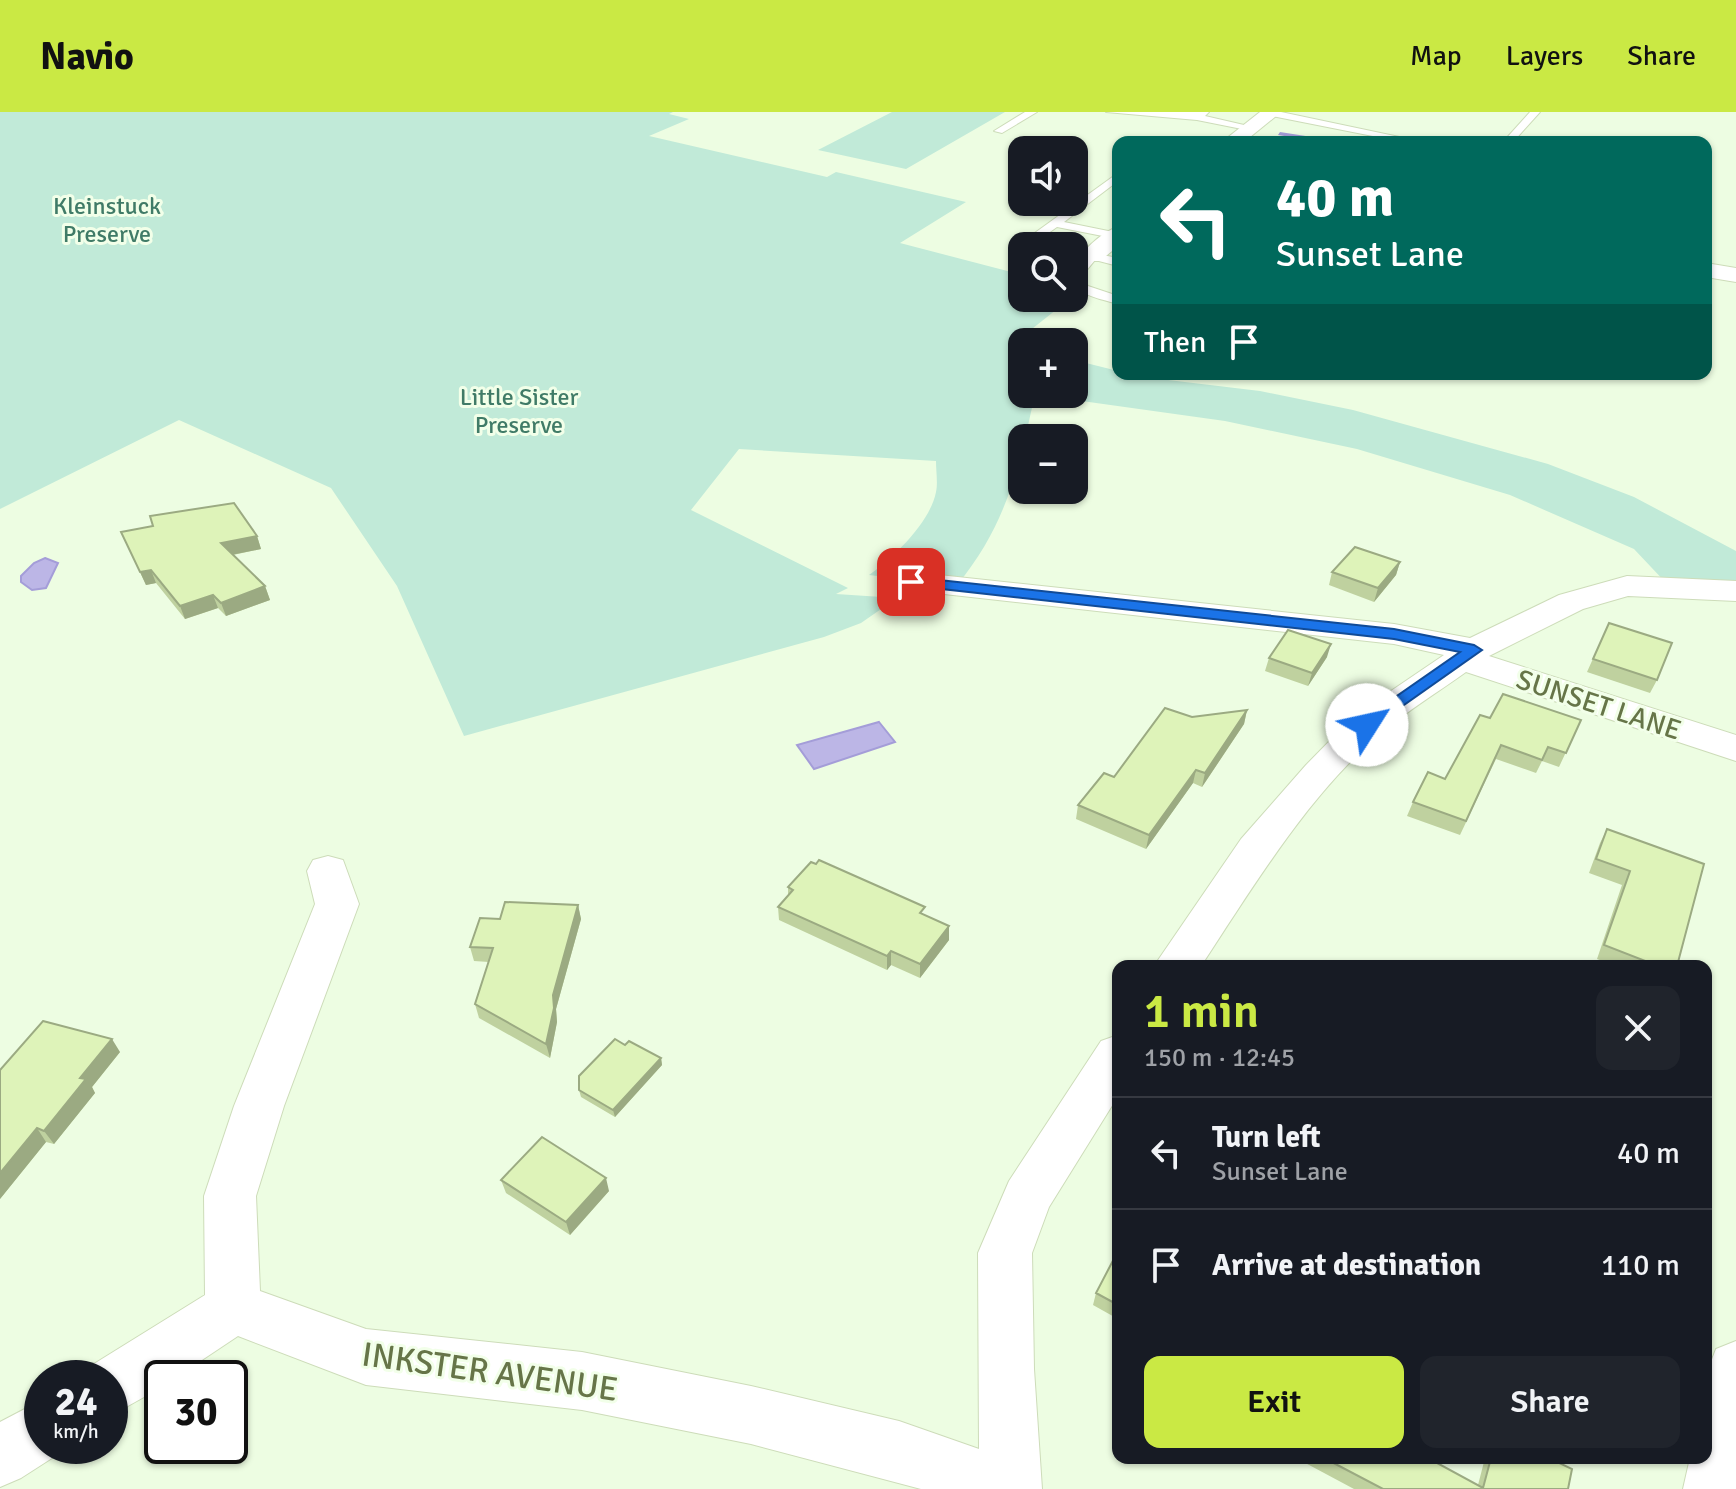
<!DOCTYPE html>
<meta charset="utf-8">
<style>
body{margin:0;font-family:Signika,sans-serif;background:#20242c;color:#f1f3f6;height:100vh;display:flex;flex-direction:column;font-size:30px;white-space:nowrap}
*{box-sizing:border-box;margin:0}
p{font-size:26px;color:#9ea1a6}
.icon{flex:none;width:44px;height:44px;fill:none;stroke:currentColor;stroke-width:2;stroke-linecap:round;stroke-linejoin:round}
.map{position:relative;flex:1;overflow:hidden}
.details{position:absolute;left:1112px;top:848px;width:600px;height:504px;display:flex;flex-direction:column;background:#171b24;border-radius:16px;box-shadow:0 2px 6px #0004}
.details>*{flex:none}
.guide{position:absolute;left:1112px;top:24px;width:600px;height:244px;border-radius:16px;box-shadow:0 2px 6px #0004;background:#00695c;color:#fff;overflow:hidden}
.buttons{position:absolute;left:1008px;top:24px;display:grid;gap:16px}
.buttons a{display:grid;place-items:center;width:80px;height:80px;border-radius:16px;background:#171b24;box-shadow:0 2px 6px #0004;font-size:40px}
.speed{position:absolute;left:24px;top:1248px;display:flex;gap:16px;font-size:40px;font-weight:700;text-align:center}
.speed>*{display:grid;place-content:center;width:104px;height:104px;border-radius:50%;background:#171b24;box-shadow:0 2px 6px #0004;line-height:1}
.speed small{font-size:20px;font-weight:400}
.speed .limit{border:4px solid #111;border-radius:12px;background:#fff;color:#111}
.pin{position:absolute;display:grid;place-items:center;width:68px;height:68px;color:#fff;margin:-34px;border-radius:16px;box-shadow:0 4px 12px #0006}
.me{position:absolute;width:88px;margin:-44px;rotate:55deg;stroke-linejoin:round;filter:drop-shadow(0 0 6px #0008)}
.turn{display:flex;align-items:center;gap:28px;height:168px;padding:0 32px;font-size:36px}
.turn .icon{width:104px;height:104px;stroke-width:2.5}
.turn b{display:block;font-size:56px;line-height:68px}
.then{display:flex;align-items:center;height:76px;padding:0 32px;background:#0003;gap:16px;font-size:30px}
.round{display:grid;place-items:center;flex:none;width:84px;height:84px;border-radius:16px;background:#20242c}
.summary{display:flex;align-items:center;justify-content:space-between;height:136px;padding:0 32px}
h1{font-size:48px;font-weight:600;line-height:60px;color:#cae944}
.cta{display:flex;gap:16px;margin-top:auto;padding:16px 32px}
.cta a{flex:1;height:92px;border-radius:16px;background:#cae944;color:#111;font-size:32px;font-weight:600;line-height:92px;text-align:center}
.cta a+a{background:#20242c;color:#f1f3f6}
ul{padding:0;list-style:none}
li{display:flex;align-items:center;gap:24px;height:112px;padding:0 32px;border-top:2px solid #363941}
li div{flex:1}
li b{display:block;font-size:30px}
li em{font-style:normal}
header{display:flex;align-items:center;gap:48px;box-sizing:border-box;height:112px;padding:0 40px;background:#cae944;color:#111}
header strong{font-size:38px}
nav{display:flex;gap:44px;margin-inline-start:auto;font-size:28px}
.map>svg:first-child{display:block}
</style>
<header>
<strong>Navio</strong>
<nav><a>Map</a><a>Layers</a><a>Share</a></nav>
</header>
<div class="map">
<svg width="1736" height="1377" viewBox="0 0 1736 1377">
<rect width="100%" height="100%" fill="#edfde2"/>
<path fill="#c1ead8" d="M0 0H673L669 2 689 7 649 24 827 65 836 60 966 90 900 131 1015 161 1022 156V186H1071L1018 228 1022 230V282H1074V248L1118 259V262L1260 279 1353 298 1548 352 1634 385 1736 439V477L1668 473 1634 437 1510 383 1357 337 1225 309 1046 284 1033 291C1018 359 1005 415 957 473L869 463C893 446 930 411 936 380 938 371 936 359 936 349L739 337 691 398 848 476 836 482 897 486 861 511 824 525 464 624 397 474 331 376 179 308 0 397Z
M892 0H1005L906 57 818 38Z"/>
<path fill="#bcb6e6" stroke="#a49dd8" stroke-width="2" d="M45 446 58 451 46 476 32 478 21 470V464L34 451Z
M879 610 895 630 814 657 797 633Z"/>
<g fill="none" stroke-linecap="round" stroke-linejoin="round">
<path fill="#a49dd8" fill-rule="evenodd" d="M1280 20 1331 28 1334 30H1321L1278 23Z"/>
<g stroke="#cddcb9" stroke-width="2">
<path id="lane" d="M1025 0H1037L1002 21 994 19Z
M1106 0H1209L1205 4 1257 16 1252 19 1197 8Z
M1268 0H1281L1423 30H1403L1272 4Z
M1530 0H1540L1513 30H1503Z
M1118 61V69L1064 110 1118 121V127L1057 115 1033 132H1025V128Z
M1092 141 1118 146V154L1095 148 1081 165 1088 174 1118 184V192C1096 185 1074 185 1074 159Z"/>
</g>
<g stroke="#cddcb9" stroke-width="2">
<path id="street" d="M1260 0H1281L1244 30H1222Z
M1118 115V134L1100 149H1084L1080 144C1089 133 1104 119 1118 115Z
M1706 151 1736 156V170L1706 165Z
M911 460 1394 512 1470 526 1559 483 1627 464 1736 469V489L1628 484 1583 497 1489 544 1736 623V649L1466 560C1438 580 1407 599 1381 621 1308 683 1253 775 1201 854H1154L1241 727 1306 653 1354 604 1444 543 1394 532 899 477 894 470 899 463Z
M328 744 343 748 359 792 284 994 256 1084 260 1179 366 1217 582 1240 751 1274 899 1309 979 1337 978 1141 1009 1069 1101 929 1118 923V984L1049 1095 1032 1141 1034 1257 1042 1377H921L751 1332 582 1298 366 1273 238 1224 175 1266H162V1275L110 1304V1266H85L89 1255 205 1183 204 1084 234 994 315 792 307 759 313 748Z
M1736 1229V1377H1683L1690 1346H1706V1263L1716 1237Z
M42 1288V1334H65L63 1339 21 1366 0 1375V1310Z"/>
</g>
<use href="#lane" fill="#fff" fill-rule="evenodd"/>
<use href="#street" fill="#fff" fill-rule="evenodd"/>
</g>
<path fill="#bfd19f" d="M153 414 257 424 261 437 233 443 265 474 270 488 226 504 218 496 185 507 156 471 146 473 121 420Z
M1400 450 1396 463 1374 490 1329 473 1332 460Z
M1609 511 1657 568 1650 581 1587 560Z
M1327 545 1308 574 1265 559 1269 546Z
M1247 598 1244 612 1202 675 1193 671 1146 737 1076 707 1078 693 1192 605Z
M1490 606 1581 608 1559 655 1542 649 1536 661 1496 647 1460 723 1407 704 1413 690 1445 667Z
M1607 717 1704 752 1677 854H1615L1597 847 1622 773 1589 761 1600 731Z
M816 752 949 814V828L920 866 891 853 887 858 779 808 778 795 788 783V775Z
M578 793 581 807 556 897 557 910 550 946 479 906 475 892 489 850 474 849 470 835 500 807Z
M43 909 120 940 92 975 95 981 54 1032 46 1030 0 1087Z
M625 933 661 946 662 953 615 1005 581 985 579 978Z
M501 1068 609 1079 570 1123 506 1081Z
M1118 1139V1207L1093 1193 1096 1181Z
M1296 1346H1428L1478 1373 1485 1346H1549L1568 1377H1354Z"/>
<path fill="#9baa82" d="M257 424 261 437 226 444 221 431Z
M1400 450 1396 463 1374 490 1378 476Z
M151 458 156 471 146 473 140 460Z
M265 474 270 488 226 504 221 491Z
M213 483 218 496 185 507 180 494Z
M1331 532 1327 545 1308 574 1312 561Z
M1247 598 1244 612 1202 675 1205 661Z
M1196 658 1193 671 1146 737 1149 723Z
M578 793 581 807 556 897 557 910 550 946 546 932 553 883Z
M949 814V828L920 866V852Z
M891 839V853L887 858V844Z
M112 927 120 940 92 975 95 981 54 1032 44 1019 80 966Z
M661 946 662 953 615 1005 613 998Z
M37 1016 46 1030 0 1087V1061Z
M606 1066 609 1079 570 1123 566 1110Z"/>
<path fill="#def3b9" stroke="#9baa82" stroke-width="2" d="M234 391 257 424 221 431 265 474 221 491 213 483 180 494 151 458 140 460 121 420 153 414 150 404Z
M1355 435 1400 450 1378 476 1332 460Z
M1609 511 1672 531 1657 568 1593 547Z
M1288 518 1331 532 1312 561 1269 546Z
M1503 582 1581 608 1566 641 1548 635 1542 648 1501 633 1466 709 1413 690 1428 660 1445 667 1480 603 1490 606Z
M1165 596 1192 605 1247 598 1205 661 1196 658 1149 723 1078 693 1104 661 1114 665Z
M1607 717 1704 752 1677 854H1658L1604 833 1630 759 1596 747Z
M819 748 925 795 920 801 949 814 920 852 891 839 887 844 778 795 793 778 788 775 811 750 816 752Z
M505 790 578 793 553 883 554 896 546 932 475 892 493 836 470 835 480 806 500 807Z
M43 909 112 927 80 966 86 967 44 1019 37 1016 0 1061V958Z
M615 927 625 933 629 929 661 946 613 998 579 978V964Z
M542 1025 606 1066 566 1110 501 1068Z
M1118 1139V1193L1096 1181Z
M1324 1346H1428L1483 1376 1491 1346H1549L1572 1357 1568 1377H1383Z"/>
<path fill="#1a73e8" stroke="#114b97" stroke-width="2" d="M911 465 1394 517 1474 533 1482 538 1367 619 1359 613 1361 609 1460 540 1394 527 906 473V467Z"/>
<g text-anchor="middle" stroke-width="6" stroke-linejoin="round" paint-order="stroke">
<g font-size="24" fill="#407b67" stroke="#f2ffe9">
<text x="107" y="102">Kleinstuck<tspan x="107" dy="28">Preserve</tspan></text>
<text x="519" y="293">Little Sister<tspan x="519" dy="28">Preserve</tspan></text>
</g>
<g font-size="28" fill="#667548" stroke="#f2ffe9">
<text transform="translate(1599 592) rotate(18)" y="10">SUNSET LANE</text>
</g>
<g font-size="34" fill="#667548" stroke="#f2ffe9">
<text transform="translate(490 1259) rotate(8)" y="12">INKSTER AVENUE</text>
</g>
</g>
</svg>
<div class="buttons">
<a><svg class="icon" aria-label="sound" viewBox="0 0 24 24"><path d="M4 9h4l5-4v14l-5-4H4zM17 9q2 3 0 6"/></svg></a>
<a><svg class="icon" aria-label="search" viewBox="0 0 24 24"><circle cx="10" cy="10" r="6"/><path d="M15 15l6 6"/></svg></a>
<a>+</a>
<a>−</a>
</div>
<div class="speed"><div>24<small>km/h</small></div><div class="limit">30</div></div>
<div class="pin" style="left:911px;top:470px;background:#d93025"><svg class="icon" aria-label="arrive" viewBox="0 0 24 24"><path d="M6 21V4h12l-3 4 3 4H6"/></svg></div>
<svg class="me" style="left:1367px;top:613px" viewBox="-20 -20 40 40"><circle r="19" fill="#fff"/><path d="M0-13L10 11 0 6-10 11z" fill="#1a73e8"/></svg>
<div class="guide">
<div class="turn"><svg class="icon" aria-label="left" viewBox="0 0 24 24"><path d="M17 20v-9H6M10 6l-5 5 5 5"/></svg><div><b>40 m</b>Sunset Lane</div></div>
<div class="then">Then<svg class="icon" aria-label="arrive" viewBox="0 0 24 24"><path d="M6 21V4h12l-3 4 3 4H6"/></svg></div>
</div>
<section class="details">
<div class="summary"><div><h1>1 min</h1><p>150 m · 12:45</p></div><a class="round"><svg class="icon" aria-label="close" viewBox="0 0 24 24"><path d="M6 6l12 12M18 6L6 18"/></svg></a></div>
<ul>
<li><svg class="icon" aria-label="left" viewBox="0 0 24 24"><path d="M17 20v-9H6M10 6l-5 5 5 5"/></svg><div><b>Turn left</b><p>Sunset Lane</p></div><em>40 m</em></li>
<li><svg class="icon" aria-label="arrive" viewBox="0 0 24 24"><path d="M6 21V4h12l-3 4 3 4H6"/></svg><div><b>Arrive at destination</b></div><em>110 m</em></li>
</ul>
<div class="cta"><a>Exit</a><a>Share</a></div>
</section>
</div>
